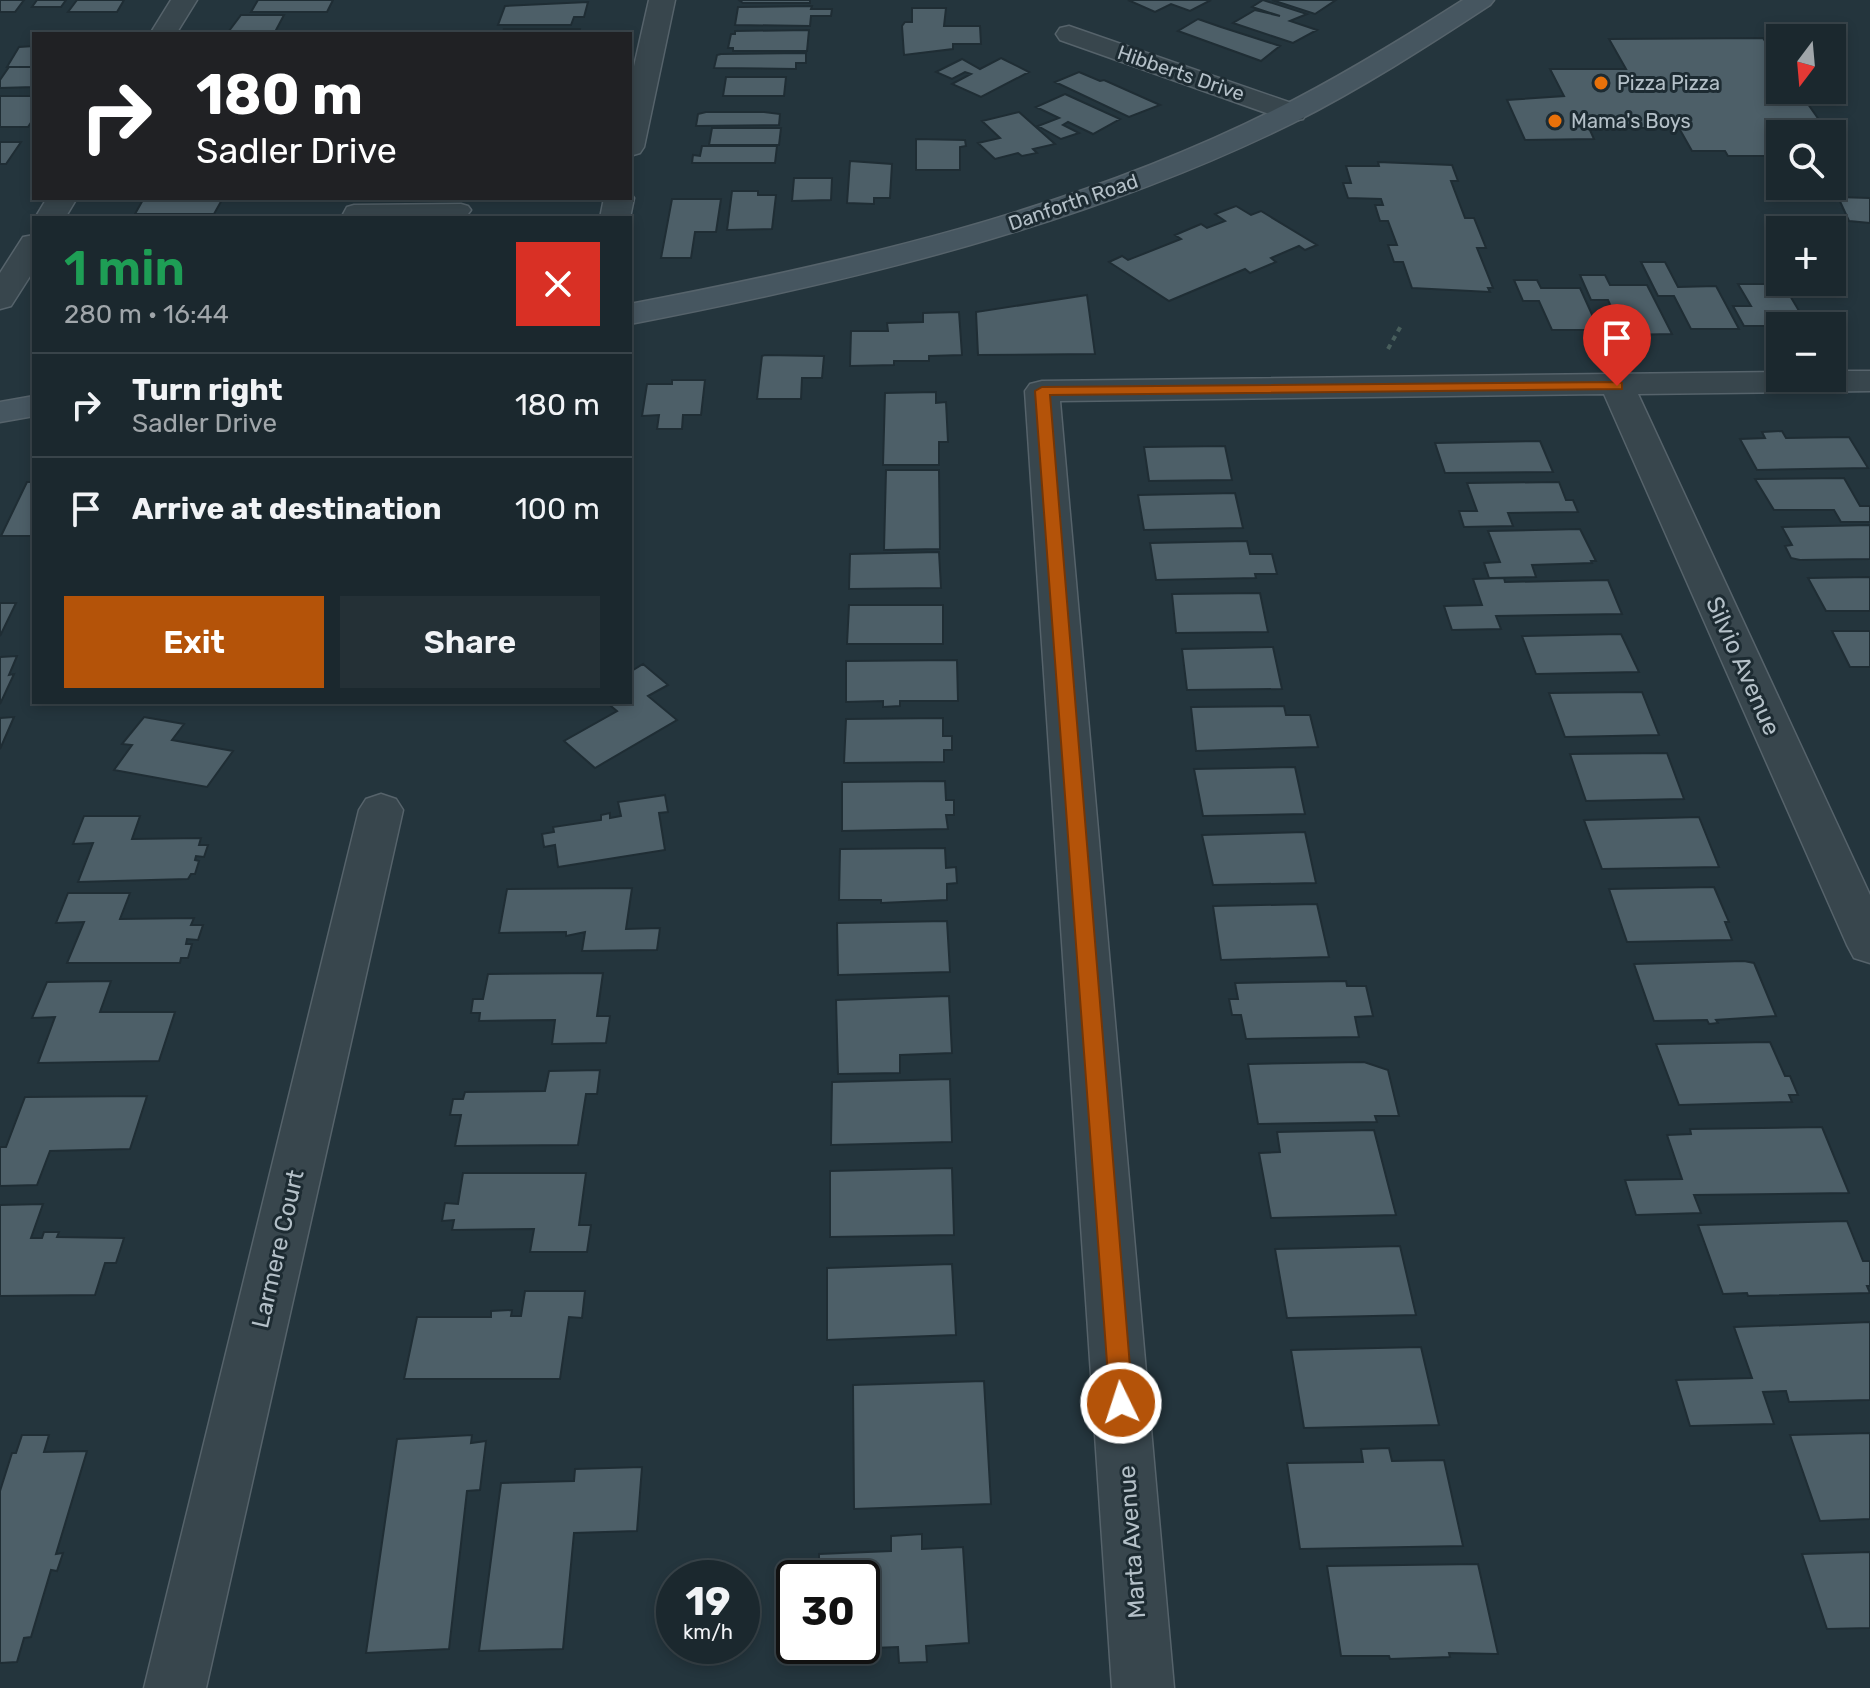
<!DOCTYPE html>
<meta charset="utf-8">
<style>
body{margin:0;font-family:Rubik,sans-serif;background:#243036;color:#f1f3f6;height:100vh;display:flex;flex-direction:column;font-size:30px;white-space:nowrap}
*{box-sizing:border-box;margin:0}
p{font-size:26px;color:#a0a6aa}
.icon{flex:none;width:44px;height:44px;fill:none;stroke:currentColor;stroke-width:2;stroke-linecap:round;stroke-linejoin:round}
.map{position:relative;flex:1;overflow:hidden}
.details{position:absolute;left:32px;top:216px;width:600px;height:488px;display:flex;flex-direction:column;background:#1b282e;border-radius:0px;box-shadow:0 4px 12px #0003,0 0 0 2px #39444a}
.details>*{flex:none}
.hud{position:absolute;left:32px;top:32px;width:600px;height:168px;border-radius:0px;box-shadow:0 4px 12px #0003,0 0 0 2px #39444a;background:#202124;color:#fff;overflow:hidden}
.needle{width:52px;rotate:196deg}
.buttons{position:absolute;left:1766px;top:24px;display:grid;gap:16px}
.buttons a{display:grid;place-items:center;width:80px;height:80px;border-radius:0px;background:#1b282e;box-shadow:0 4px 12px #0003,0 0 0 2px #39444a;font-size:40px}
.speed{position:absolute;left:656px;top:1560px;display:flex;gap:16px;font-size:40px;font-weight:700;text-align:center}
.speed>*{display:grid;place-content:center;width:104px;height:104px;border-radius:50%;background:#1b282e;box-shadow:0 4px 12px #0003,0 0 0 2px #39444a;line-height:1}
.speed small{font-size:20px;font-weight:400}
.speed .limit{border:4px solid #111;border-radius:12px;background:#fff;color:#111}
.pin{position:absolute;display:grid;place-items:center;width:68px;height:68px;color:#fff;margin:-82px -34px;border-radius:50% 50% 50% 0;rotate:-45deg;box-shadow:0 0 8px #0007}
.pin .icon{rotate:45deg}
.me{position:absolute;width:88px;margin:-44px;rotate:356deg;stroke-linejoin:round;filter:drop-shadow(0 0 6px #0008)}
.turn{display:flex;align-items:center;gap:28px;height:168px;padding:0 32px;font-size:36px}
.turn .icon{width:104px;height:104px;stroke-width:2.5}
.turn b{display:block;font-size:56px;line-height:68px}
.round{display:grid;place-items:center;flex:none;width:84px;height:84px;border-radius:0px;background:#243036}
.head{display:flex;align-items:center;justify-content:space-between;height:136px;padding:0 32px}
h1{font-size:48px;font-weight:600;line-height:60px;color:#1e9e55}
.action{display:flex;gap:16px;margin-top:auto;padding:16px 32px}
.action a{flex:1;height:92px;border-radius:0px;background:#b45309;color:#fff;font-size:32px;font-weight:600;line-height:92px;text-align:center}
.action a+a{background:#243036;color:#f1f3f6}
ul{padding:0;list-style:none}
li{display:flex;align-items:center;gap:24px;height:104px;padding:0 32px;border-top:2px solid #39444a}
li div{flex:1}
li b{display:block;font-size:30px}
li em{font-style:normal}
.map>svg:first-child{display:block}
</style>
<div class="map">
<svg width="1870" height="1688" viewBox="0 0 1870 1688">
<rect width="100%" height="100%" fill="#24353d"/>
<path fill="#4d5f68" stroke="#1f2d34" stroke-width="2" d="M0 0H24L15 12H0Z
M37 0H66L61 7H32Z
M77 0H124L117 12H68Z
M258 0H333L327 12H251Z
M739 0H810V3H743Z
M1128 0H1211L1190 11 1171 4 1155 12Z
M1263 0 1307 14 1290 21 1317 30 1293 43 1233 23 1255 10 1280 16 1252 7Z
M1272 0H1336L1315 14Z
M588 2 584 17H574L571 25H498L505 6Z
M812 6 811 9H832L831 16H811L810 26 735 25 738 7Z
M912 8H946L944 26H980L981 44H953V49L904 55 902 26 905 22H912Z
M241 15H284L275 32 229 31Z
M1198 19 1221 27 1280 46 1261 61 1178 31Z
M504 29H580L579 34H502Z
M809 30 807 51H733V48H728L731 34H735V31Z
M1763 38 1780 64V90H1798L1829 134H1780V156H1728L1725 151H1692L1679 128H1589L1594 139 1525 140 1507 100 1564 96 1550 69H1626L1609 39Z
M34 46V67H7L19 47Z
M806 53V63H796V69L714 68 717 55 721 54Z
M1001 58 1029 72 981 97 952 84 971 74 965 72 952 79 936 72 962 59 980 69Z
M9 67H34V87L0 88V80Z
M1079 72 1100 81 1104 80 1160 105 1129 117 1055 82Z
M726 77H786L784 96H723Z
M1065 94 1120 119 1093 134 1068 122 1063 125 1079 133 1061 139 1038 126 1059 118 1036 107Z
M0 96H34V118L28 127H0Z
M706 112H764L780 114 779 125 696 126 698 114Z
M1019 112 1055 144 1033 149 1037 153 1022 156 1018 153 995 159 978 143 1000 138 982 121Z
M712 128H781L779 145H709Z
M916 139 965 140 966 146 960 147V170H916Z
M0 142H21L6 164H0Z
M702 146H777L775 163H692L693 155 700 156Z
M850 161 892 164 890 198H874V204L847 203Z
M1378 162 1452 165 1458 181H1451L1465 218H1474L1486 248H1477L1493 288H1488L1490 292 1412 288 1403 262H1394L1388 245H1397L1388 221H1380L1375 205H1383L1381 199 1348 198 1343 183H1351L1346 166H1379Z
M794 178H832L831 200 792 201Z
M732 191H758V195H776L772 229 727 230Z
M1838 197 1870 198V223L1849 221Z
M144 198H223L214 214H135Z
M672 199H721L716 232H695L691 258H661Z
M1236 206 1251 215 1261 211 1317 245 1305 250 1299 246 1271 258 1276 262 1250 273 1245 269 1169 301 1109 262 1122 256 1128 260 1181 239 1175 235 1201 224 1207 228 1225 221 1215 214Z
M1641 262H1665L1678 287 1716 286 1739 329H1691L1674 296H1658Z
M1580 275H1605L1610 285H1647L1672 334 1624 335 1608 300H1591Z
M1514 280H1537L1541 288H1580L1599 330H1552L1539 301H1523Z
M1738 284H1783L1808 326H1744L1733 306H1751Z
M1087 295 1095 354 978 355 976 312Z
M959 312 962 355 929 356V361H894V365L850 366 851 331H888L887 323 923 322V313Z
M765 355 824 356 822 378H802L801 399H757L762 356Z
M672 380H705L701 415H683L682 429H657L659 415 642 416 647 384H672Z
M936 392V403L946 402 948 442H939V465H883L885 393Z
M1782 431 1786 438 1849 437 1868 468 1757 470 1740 439 1765 438 1762 432Z
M1540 441 1553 472 1445 473 1435 443Z
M1225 446 1232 480 1149 481 1144 447Z
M886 470H939L940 549 884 550Z
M1844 478 1860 506H1870V522H1841L1834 510H1774L1755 479Z
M27 482H34V536H1Z
M1559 482 1566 500H1573L1578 512 1508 513 1513 526 1464 527 1459 511H1477L1467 483Z
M1235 493 1243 528 1144 530 1138 495Z
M1870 525V559L1800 560 1791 558 1785 546 1792 545 1782 527Z
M1580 529 1596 561H1591L1592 563 1532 565 1536 577 1489 578 1484 563 1500 562 1488 531Z
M1247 541 1250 554H1272L1277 574H1255L1256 578 1156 580 1150 543Z
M939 552 941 588 849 589 850 554Z
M1870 577V611H1826L1808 578Z
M1504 578 1505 582 1608 580 1622 614 1496 616 1501 629 1452 630 1444 606 1482 605 1473 579Z
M1260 593 1268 632 1176 633 1172 594Z
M0 603H16L0 636Z
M849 605H943V644H847Z
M1832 631H1870V667H1850Z
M1621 634 1639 672 1536 674 1522 636Z
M1273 647 1282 689 1187 690 1182 649Z
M17 656 9 675 14 674 0 704V657Z
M957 660 958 701H900V706L883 707V701L846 702V661Z
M643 664 668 685 648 696 677 720 595 768 564 741 617 711 606 702H630V672Z
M1642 692 1659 735 1565 737 1549 693Z
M1284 706 1286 715H1310L1318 747 1196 751 1191 707Z
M14 717 0 749V718Z
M144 717 184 724 172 740 233 751 207 787 114 770 132 745 122 744Z
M943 718V736H952V750H944V762L844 763 846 719Z
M1667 753 1684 799 1586 801 1570 754Z
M1295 767 1305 814 1203 816 1194 769Z
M945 781 946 800H954V815H946L948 829 842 831V782Z
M665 795 668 812 659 813 665 850 558 867 555 845 544 847 542 834 554 832 553 827 601 820V815L610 813V818L621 816 618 802Z
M84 816H140L132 839 201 838 199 845H208L204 857 196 856 195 860 199 861 195 874H191L188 879 78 882 93 843 73 844Z
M1699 817 1719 867 1602 869 1584 820Z
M1305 832 1316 883 1213 885 1202 835Z
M945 848 946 868 956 867 957 883 947 884V900L881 903V900H839L840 849Z
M1714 887 1729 922H1725L1732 940 1627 942 1609 889Z
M632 888 626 929 660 928 657 950 582 951 585 932 566 936V932L499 933 507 889Z
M68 893H130L120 919 194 918 191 925H203L198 940 187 939 186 944H192L188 958H181L180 963H67L84 922 56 923Z
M1317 904 1329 957 1221 960 1213 906Z
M947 921 950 972 838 975 837 923Z
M1744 961 1754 963 1776 1016 1716 1020 1718 1023 1709 1024 1707 1020 1654 1021 1634 964Z
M603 973 597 1016H610L606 1043 552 1044 555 1020 479 1021 480 1013H471L473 999H483L488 974Z
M111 981 100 1012H175L159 1061 38 1063 55 1017 32 1018 47 982Z
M1346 981 1347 986H1366L1373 1016 1355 1017 1359 1037 1246 1039 1241 1015H1232L1229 999H1238L1235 983Z
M949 996 952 1053 900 1055V1073L838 1074 836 1000Z
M1770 1042 1785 1076H1790L1798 1095H1789L1792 1102 1679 1105 1656 1044Z
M1364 1062 1388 1070 1399 1116H1375L1377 1122 1258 1124 1248 1064Z
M600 1070 597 1094H586L578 1145 455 1146 461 1115H450L453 1099H463L465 1092 545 1091 549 1071Z
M950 1079 952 1142 831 1145 832 1082Z
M147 1096 130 1149 50 1151 37 1185 0 1186V1147H6L25 1097Z
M1822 1127 1849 1193 1694 1195 1701 1213 1636 1215 1625 1180 1682 1179 1667 1135 1691 1134 1690 1129Z
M1374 1130 1396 1215 1271 1218 1259 1153 1280 1152 1277 1132Z
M952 1168 954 1235 830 1237V1171Z
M463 1173H586L579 1225H591L587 1252H530L534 1229 452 1230 454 1220 442 1221 445 1203 458 1204Z
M43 1204 31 1238H42L44 1232H59L57 1237 124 1238 116 1263H105L95 1295 0 1296V1205Z
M1847 1221 1863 1261H1870V1286H1867L1870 1293 1748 1296 1747 1293 1723 1294 1698 1225Z
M1400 1246 1416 1315 1287 1318 1275 1249Z
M952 1264 956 1335 827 1340V1268Z
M525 1291H585L582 1318 569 1317 560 1379H404L417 1317H491V1311L512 1310 511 1316H521Z
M1870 1322V1400L1789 1402 1786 1391 1763 1392 1774 1424 1690 1426 1676 1380 1752 1378 1734 1327Z
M1421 1347 1439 1425 1304 1428 1291 1350Z
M984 1381 991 1504 854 1509 853 1385Z
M1870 1433V1519L1820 1521 1790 1435Z
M22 1435H49L44 1452 87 1451 56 1554 63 1553 57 1571 51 1570 31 1637 24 1638 17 1662 0 1663V1491L12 1453H16Z
M472 1435 471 1443 486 1441 480 1490 467 1491 449 1649 366 1653 397 1439Z
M1389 1448 1392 1461 1444 1460 1463 1546 1300 1549 1287 1463 1363 1462 1361 1449Z
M642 1467 637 1531 574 1533 563 1649 479 1651 501 1483 574 1481 575 1469Z
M922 1534V1549L963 1547 969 1643 926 1646 927 1662 899 1663 898 1647 818 1650V1646H862V1578H794V1640L783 1641 784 1567 819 1565V1554L891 1551V1536Z
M1870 1552V1628L1827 1629 1802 1554Z
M1478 1564 1498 1654 1449 1653 1450 1657 1390 1659 1389 1656H1341L1327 1566Z"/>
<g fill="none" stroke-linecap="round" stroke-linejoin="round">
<g stroke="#56636b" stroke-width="3">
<path id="lane" d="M461 204 468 206 471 210 468 214 341 218 347 207 354 205Z"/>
</g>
<g stroke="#56636b" stroke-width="3">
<path id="street" d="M171 0H197L176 34H150Z
M649 0H675L644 147 640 153 630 156V84Z
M1069 26 1303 107 1307 113 1303 119 1293 121 1283 119 1060 40 1056 34 1060 28Z
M630 192 634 198 630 218H600L604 198H630Z
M47 198H77L65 218H35Z
M34 235V270L11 306 0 309V273L23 237Z
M1832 371H1870V391L1638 394 1870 895V963L1854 958 1847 945 1604 394 1060 401 1174 1688H1112L1025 391 1030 384 1042 381 1780 372V378H1832Z
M381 794 396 799 403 810 206 1688H144L359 810 366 799Z"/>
</g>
<g stroke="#56636b" stroke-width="3">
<path id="secondary" d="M1463 0H1494L1490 5C1426 47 1362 88 1293 123 1084 226 857 280 630 324V304C850 262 1072 211 1274 110 1340 77 1402 39 1463 0Z
M34 396V416L0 422V402Z"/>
</g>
<path stroke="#485e5c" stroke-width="4" stroke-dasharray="5 5" stroke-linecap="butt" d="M1388 349 1402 324"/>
<use href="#lane" fill="#38464d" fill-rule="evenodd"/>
<use href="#street" fill="#38464d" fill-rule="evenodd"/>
<use href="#secondary" fill="#465660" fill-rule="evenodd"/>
</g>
<path fill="#b45309" stroke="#753606" stroke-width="2" d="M1617 382 1622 383V389L1050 395 1133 1403 1129 1411 1121 1414 1113 1411 1110 1403 1035 391 1042 387Z"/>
<g fill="#e8710a" stroke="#1d2b32" stroke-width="3">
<circle cx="1601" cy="83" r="8"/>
<circle cx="1555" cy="121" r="8"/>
</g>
<g text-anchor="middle" stroke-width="6" stroke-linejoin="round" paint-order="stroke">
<g font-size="20" fill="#b4c0c8" stroke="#1d2b32">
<text transform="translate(1181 73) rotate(19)" y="7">Hibberts Drive</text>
<text transform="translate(1073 202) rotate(-19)" y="7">Danforth Road</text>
</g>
<g font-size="20" fill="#b4c0c8" stroke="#1d2b32" text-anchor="start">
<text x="1617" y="90">Pizza Pizza</text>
<text x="1571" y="128">Mama's Boys</text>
</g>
<g font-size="24" fill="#b4c0c8" stroke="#1d2b32">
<text transform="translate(1743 666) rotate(66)" y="8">Silvio Avenue</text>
<text transform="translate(278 1249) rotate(-77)" y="8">Larmere Court</text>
<text transform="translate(1132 1542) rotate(-94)" y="8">Marta Avenue</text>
</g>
</g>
</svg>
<div class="buttons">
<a><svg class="needle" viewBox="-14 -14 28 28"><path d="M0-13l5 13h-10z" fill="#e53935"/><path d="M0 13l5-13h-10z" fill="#a0a6aa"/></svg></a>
<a><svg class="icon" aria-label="search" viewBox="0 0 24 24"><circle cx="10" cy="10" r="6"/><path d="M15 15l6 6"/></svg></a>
<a>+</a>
<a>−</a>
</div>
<div class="speed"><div>19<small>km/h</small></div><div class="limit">30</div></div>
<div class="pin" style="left:1617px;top:386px;background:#d93025"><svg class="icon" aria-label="arrive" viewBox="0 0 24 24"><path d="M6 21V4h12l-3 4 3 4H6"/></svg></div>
<svg class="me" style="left:1121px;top:1403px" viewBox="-20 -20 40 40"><circle r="17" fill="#b45309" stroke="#fff" stroke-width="3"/><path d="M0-11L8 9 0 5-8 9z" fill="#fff"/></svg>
<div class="hud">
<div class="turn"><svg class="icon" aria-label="right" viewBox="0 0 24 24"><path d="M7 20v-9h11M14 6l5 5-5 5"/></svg><div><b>180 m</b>Sadler Drive</div></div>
</div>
<section class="details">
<div class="head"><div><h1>1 min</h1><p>280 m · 16:44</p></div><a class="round" style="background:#d93025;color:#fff"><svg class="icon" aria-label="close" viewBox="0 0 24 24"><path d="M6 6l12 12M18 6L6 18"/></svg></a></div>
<ul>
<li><svg class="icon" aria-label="right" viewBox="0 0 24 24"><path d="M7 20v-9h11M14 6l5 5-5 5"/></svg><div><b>Turn right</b><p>Sadler Drive</p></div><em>180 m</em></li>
<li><svg class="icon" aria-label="arrive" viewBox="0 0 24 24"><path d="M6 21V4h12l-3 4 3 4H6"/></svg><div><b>Arrive at destination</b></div><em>100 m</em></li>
</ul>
<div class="action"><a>Exit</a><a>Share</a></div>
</section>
</div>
